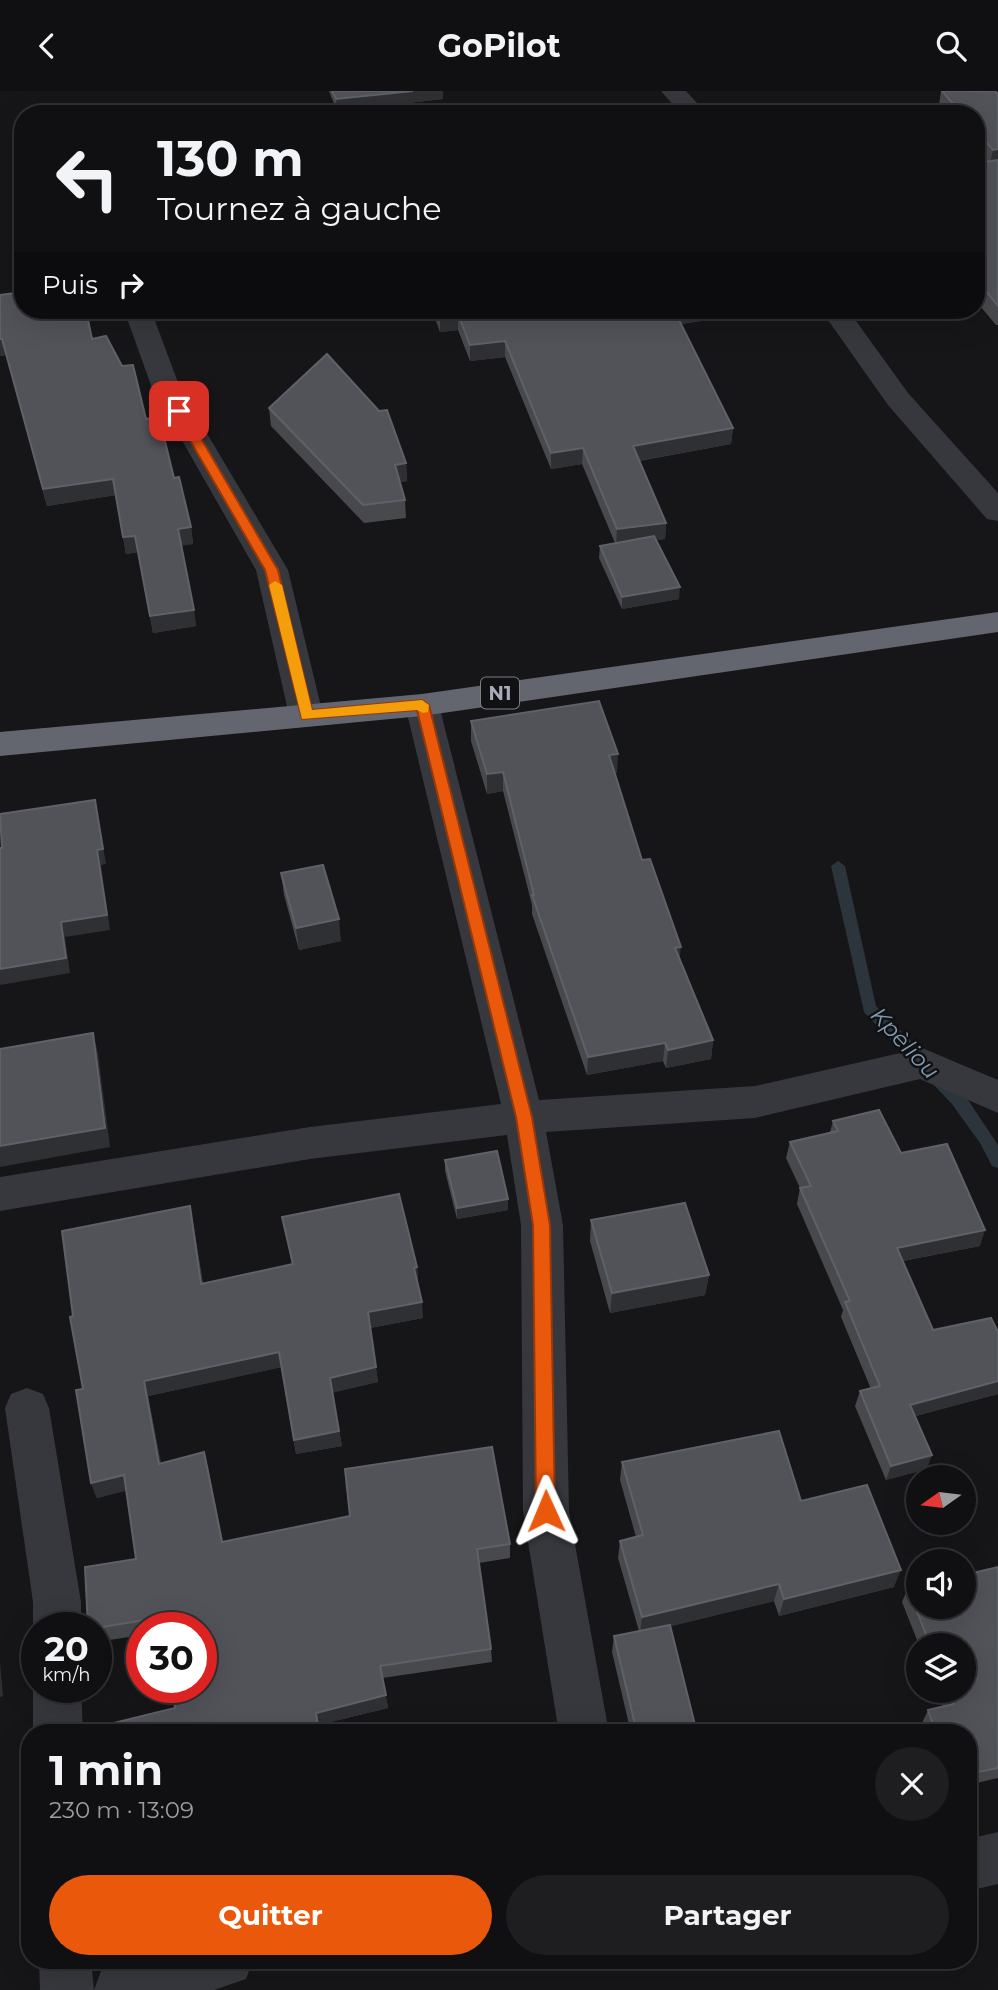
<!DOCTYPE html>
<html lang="fr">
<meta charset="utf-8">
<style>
body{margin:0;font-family:Montserrat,sans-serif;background:#1e1e20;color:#f1f3f6;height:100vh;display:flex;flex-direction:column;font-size:26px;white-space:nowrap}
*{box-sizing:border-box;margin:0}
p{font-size:23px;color:#9c9d9f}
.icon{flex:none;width:38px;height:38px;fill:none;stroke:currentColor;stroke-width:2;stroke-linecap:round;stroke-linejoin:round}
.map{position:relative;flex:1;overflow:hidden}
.drawer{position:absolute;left:21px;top:1633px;width:956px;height:245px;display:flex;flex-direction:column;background:#101012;border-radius:28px;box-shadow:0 7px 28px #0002,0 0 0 2px #303032}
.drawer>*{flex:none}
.hud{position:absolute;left:14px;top:14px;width:971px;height:214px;border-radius:28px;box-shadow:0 7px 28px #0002,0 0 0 2px #303032;background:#101012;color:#f1f3f6;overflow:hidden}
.needle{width:46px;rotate:256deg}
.tools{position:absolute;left:906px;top:1374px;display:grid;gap:14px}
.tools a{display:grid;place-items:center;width:70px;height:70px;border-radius:50%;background:#101012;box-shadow:0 7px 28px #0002,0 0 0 2px #303032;font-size:35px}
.speed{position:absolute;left:21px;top:1521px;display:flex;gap:14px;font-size:35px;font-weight:700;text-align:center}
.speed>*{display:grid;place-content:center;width:91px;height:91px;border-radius:50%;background:#101012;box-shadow:0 7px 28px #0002,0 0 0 2px #303032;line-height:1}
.speed small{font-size:18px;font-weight:400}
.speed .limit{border:10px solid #d22;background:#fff;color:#111}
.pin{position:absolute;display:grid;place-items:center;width:60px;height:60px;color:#fff;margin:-30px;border-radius:14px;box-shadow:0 4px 10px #0006}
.me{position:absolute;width:77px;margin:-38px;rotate:359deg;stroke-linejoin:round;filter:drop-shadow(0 0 5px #0008)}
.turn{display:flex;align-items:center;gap:24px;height:147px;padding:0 28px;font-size:32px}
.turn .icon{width:91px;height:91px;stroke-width:2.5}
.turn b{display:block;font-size:49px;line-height:60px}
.then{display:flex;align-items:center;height:66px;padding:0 28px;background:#0003;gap:14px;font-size:26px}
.round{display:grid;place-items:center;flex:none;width:74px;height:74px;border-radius:37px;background:#1e1e20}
.overview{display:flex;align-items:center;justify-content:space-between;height:119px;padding:0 28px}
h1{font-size:42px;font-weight:700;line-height:52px}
.cta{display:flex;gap:14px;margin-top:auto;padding:14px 28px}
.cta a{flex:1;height:80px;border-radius:42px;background:#ea580c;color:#fff;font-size:28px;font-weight:700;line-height:80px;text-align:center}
.cta a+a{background:#1e1e20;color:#f1f3f6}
header{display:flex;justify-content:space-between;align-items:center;height:91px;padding:0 28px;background:#101012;font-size:32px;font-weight:700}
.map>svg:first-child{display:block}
</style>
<header><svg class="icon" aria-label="back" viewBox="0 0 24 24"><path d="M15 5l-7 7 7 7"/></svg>GoPilot<svg class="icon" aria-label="search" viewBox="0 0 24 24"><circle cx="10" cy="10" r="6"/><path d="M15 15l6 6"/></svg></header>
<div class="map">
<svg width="998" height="1899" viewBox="0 0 998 1899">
<rect width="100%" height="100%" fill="#161618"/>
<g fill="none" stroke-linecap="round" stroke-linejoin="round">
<path fill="#2c353c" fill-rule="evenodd" d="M838 770 845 775 876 915 964 1003 998 1054V1077L992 1075 980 1052 952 1013 864 921 831 775Z"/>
<path fill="#37383d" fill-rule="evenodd" d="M661 0H686L707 23H681Z
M124 219H151L180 297 288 479 323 624 318 632 306 635 294 632 289 624 256 479 152 297Z
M821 219H848L908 302 998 402V430L987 428 888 314Z
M422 603 434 606 439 614 539 1009 755 995 922 957 998 989V1022L920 988 755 1027 546 1041 563 1134 569 1420 609 1642H559L523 1420 521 1134 507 1044 310 1068 0 1120V1086L310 1036 501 1013 405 614 410 606Z
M27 1297 43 1303 49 1317 81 1511V1536H37V1544L33 1536V1511L5 1317 11 1303Z
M37 1586V1596H81L83 1642H33V1596Z
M998 1741V1793L968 1800V1748Z
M39 1869H91L94 1899 101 1880 132 1869H253L246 1888 214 1899H40Z"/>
<path fill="#63666e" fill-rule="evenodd" d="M998 521V541L422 625 0 665V641L422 603Z"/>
</g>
<path fill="#47494d" d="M329 0H443V8L337 20Z
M941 0 998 3V234H996L976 210V72L980 71 976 67V23H939L938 21Z
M0 204 92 248 146 328 174 387 191 436 193 453 181 454 196 535 153 542 138 461 126 463 116 404 47 415 6 264 0 265Z
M432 219H743L742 224 681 233 733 337 731 353 639 370 666 432 665 448 656 449 679 508 622 518 599 467 600 455 615 452 582 373 551 378 505 266 470 270 458 239 440 241Z
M269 317 406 372 407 390 400 391 405 409 406 427 364 432 271 335Z
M471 630 617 682H615L642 769 680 869 713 949 711 968 666 977 663 970 587 984 532 823V814L503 700 487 703 471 650Z
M281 782 341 850 299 859 284 804Z
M833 1030 901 1062 980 1155 903 1170 933 1239 998 1241V1303L915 1325 927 1378 886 1389 855 1315 860 1300 871 1298 841 1226 843 1219 797 1113 800 1097 786 1067 790 1051 830 1041Z
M445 1069 508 1119 457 1128 445 1080Z
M190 1115 193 1132 203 1192 292 1174 282 1126 417 1176 418 1192H417L423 1227 370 1237 378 1291 332 1301 342 1355 296 1363 281 1276 148 1305 161 1373 208 1376 223 1451 510 1453V1467L479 1472 491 1558 492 1571 382 1587 388 1617 318 1634 319 1642H81L175 1617 201 1536H142V1544L96 1551V1536L136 1468 126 1399 97 1407 91 1392 83 1298 73 1225Z
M591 1129 709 1184 705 1204 610 1222 590 1150Z
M622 1371 801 1410 894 1496 779 1525 774 1510 670 1535 697 1642H631L612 1561 614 1545 639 1540 618 1467 620 1450 636 1446 620 1389Z
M998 1476V1687L968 1694V1642H925L922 1632 928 1619 943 1616 936 1600H964V1554H919L902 1511 908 1497Z"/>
<path fill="#2f3033" d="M413 0H443V8L337 20 336 8Z
M998 58V79L988 81 993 59Z
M673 219H743L742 224 672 234Z
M458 223V239L440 241V225Z
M0 248H2L6 264 0 265Z
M505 250V266L470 270V254Z
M733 337 731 353 631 371 633 355Z
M583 357 582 373 551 378V362Z
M406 372 407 390 396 392 395 374Z
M113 388 116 404 47 415 43 398Z
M666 432 665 448 616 455 617 438Z
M191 436 193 453 181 455 178 438Z
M135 445 138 461 126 463 123 446Z
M680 496 679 508 622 518V506Z
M194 519 196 535 153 542 150 525Z
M618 663 617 682 608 683 609 664Z
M503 681V700L487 703V683Z
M95 709 106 773 101 774 110 839 65 846 70 882 0 894V878L61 831 97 759Z
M339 828 341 850 299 859 296 837Z
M681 856 679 874 675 857Z
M93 942 98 962 110 1056 0 1076V1055Z
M713 949 711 968 666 977 668 959Z
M665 952 663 970 587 984 588 966Z
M508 1108V1119L457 1128V1117Z
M190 1115 193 1132 205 1208 201 1193Z
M985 1139 980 1155 892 1172 897 1157Z
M417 1176 418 1192 415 1193 414 1177Z
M709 1184 705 1204 610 1222 612 1202Z
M422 1211 423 1227 369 1237 368 1221Z
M279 1261 282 1276 148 1305 164 1388 159 1373 144 1290Z
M376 1276 378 1291 332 1302 330 1287Z
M998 1290V1303L905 1328 910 1314Z
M339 1340 342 1355 296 1363 294 1349Z
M204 1361 208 1376 226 1465 222 1451Z
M932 1364 927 1378 886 1389 891 1375Z
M124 1384 129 1399 97 1407 91 1392Z
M901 1479 894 1496 779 1525 784 1508Z
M779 1493 774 1510 640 1543 642 1526Z
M0 1571 3 1605 0 1606Z
M386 1604 388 1617 318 1634 319 1642 316 1622Z"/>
<path fill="#525359" stroke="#5f6168" stroke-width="2" d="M332 0H413L336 8Z
M942 0H995L998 3V58L993 59 976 40V23H962Z
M998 69V215L976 188V72Z
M23 201V219H86L92 248 106 245 122 275 133 274 146 328 159 326 174 387 179 386 191 436 178 438 194 519 150 525 135 445 123 446 113 388 43 398 2 248H0V204Z
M437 219H674L733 337 633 355 666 432 617 438 583 357 551 362 505 250 470 254 458 223 440 225Z
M327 263 379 320 387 319 406 372 395 374 405 409 363 414 269 317Z
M654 445 680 496 622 506 600 455Z
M599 610 618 663 609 664 642 769 650 768 681 856 675 857 713 949 668 959 665 952 588 966 532 804H534L503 681 487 683 471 630Z
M95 709 103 758 97 759 107 824 61 831 66 867 0 878V757H2L0 723Z
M323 774 339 828 296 837 281 782Z
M93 942 105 1037 0 1055V958Z
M879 1019 901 1062 947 1053 985 1139 897 1157 933 1239 991 1227 998 1241V1290L910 1314 932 1364 891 1375 860 1300 880 1295 845 1211 850 1210 800 1097 811 1095 790 1051 838 1040 833 1030Z
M497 1060 508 1108 457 1117 445 1069Z
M399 1103 417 1176 414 1177 422 1211 368 1221 376 1276 330 1287 339 1340 294 1349 279 1261 144 1290 159 1373 204 1361 222 1451 350 1425 345 1378 492 1356 510 1453 477 1458 491 1558 380 1575 386 1604 316 1622 319 1642H81V1640L175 1617 173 1596H201V1536H165L163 1526 96 1537V1536H88L85 1476 136 1468 124 1384 91 1392 76 1299 83 1298 70 1226 73 1225 62 1140 190 1115 201 1193 293 1173 282 1126Z
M685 1112 709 1184 612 1202 591 1129Z
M779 1340 801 1410 867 1394 901 1479 784 1508 779 1493 642 1526 620 1450 643 1444 622 1371Z
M998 1476V1677L968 1683V1642H936L928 1619 954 1613 948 1600H964V1554H930L908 1497 919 1495V1516H964V1484Z
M670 1534 697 1642H637L614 1545Z"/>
<path fill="#ea580c" stroke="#983908" stroke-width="2" d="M179 316 185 320 278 479 312 619 422 609 429 614 532 1026 550 1134 555 1420 552 1426 546 1429 539 1426 536 1420 533 1134 516 1026 417 619 302 628 265 479 173 320Z"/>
<path fill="#f59e0b" d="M275 490 282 494 312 619 422 609 429 614 428 621 423 622 417 619 302 628 269 494Z"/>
<g text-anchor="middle" stroke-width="5" stroke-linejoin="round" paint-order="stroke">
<rect fill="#111113" stroke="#7b7e86" stroke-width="2" x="481" y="586.5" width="38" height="31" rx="5"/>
<g font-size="19" font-weight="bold" fill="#a8adb8">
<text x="500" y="609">N1</text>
</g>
<g font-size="23" font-style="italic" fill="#7f9bb3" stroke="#111113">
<text transform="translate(905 952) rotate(47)" y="8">Kpèliou</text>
</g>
</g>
</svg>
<div class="tools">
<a><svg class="needle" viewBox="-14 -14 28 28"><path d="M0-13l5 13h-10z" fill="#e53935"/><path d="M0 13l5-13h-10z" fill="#9c9d9f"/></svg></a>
<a><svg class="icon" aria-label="sound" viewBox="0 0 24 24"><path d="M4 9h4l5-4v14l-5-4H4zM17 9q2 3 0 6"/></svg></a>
<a><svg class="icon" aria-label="layers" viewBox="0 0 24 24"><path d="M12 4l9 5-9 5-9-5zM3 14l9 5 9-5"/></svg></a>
</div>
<div class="speed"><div>20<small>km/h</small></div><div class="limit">30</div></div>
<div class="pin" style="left:179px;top:320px;background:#d93025"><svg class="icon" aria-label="arrive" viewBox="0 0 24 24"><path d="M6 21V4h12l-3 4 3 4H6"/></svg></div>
<svg class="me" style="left:546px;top:1420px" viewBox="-20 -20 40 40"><path d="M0-17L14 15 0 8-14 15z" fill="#ea580c" stroke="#fff" stroke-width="4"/></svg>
<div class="hud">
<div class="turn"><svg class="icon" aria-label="left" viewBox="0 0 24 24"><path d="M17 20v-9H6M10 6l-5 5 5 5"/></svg><div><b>130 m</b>Tournez à gauche</div></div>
<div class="then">Puis<svg class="icon" aria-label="right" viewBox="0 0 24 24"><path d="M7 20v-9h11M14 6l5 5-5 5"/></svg></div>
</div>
<section class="drawer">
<div class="overview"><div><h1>1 min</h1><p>230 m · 13:09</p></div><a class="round"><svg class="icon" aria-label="close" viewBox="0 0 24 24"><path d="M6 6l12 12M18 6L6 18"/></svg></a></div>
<div class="cta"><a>Quitter</a><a>Partager</a></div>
</section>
</div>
